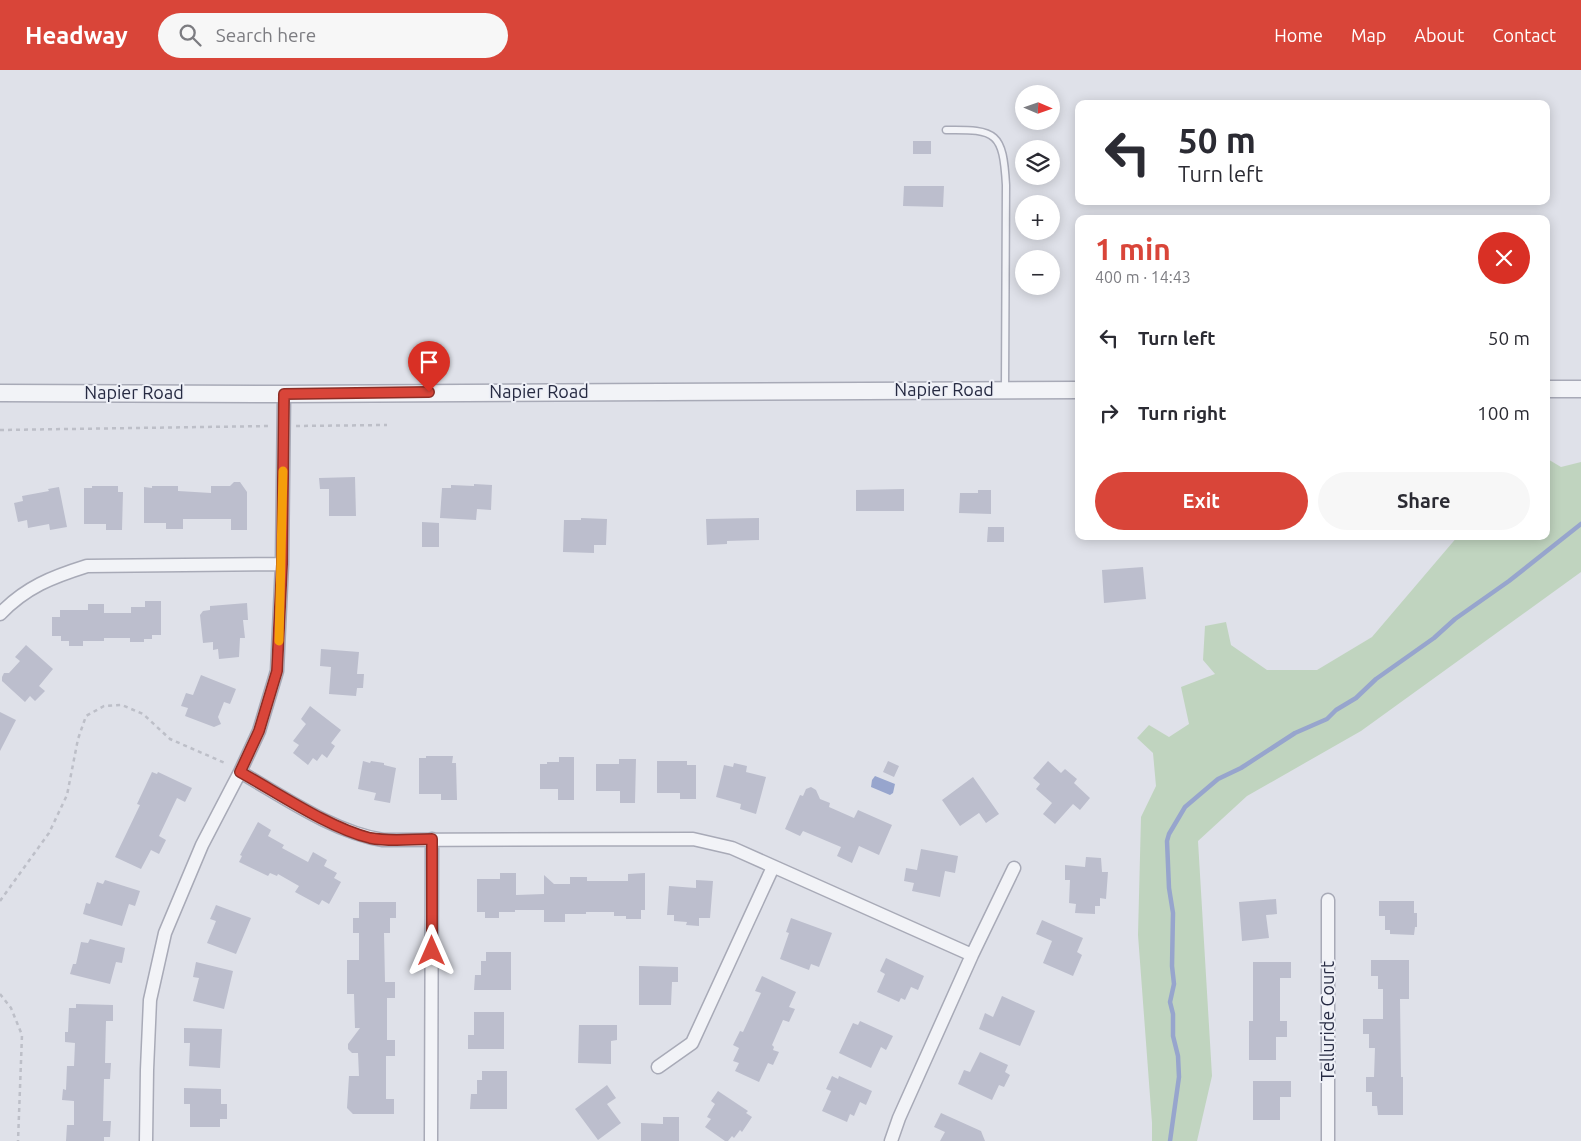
<!DOCTYPE html>
<meta charset="utf-8">
<style>
body{margin:0;font-family:Ubuntu,sans-serif;background:#f7f7f7;color:#2b2b33;height:100vh;display:flex;flex-direction:column;font-size:19px;white-space:nowrap}
*{box-sizing:border-box;margin:0}
p{font-size:16px;color:#7c7c81}
.icon{flex:none;width:28px;height:28px;fill:none;stroke:currentColor;stroke-width:2;stroke-linecap:round;stroke-linejoin:round}
.map{position:relative;flex:1;overflow:hidden}
.details{position:absolute;left:1075px;top:145px;width:475px;height:325px;display:flex;flex-direction:column;background:#fff;border-radius:10px;box-shadow:0 2px 12px #0003}
.details>*{flex:none}
.banner{position:absolute;left:1075px;top:30px;width:475px;height:105px;border-radius:10px;box-shadow:0 2px 12px #0003;background:#fff;color:#2b2b33;overflow:hidden}
.needle{width:32px;rotate:92deg}
.controls{position:absolute;left:1015px;top:15px;display:grid;gap:10px}
.controls a{display:grid;place-items:center;width:45px;height:45px;border-radius:50%;background:#fff;box-shadow:0 2px 12px #0003;font-size:25px}
.pin{position:absolute;display:grid;place-items:center;width:42px;height:42px;color:#fff;margin:-51px -21px;border-radius:50% 50% 50% 0;rotate:-45deg;box-shadow:0 0 5px #0007}
.pin .icon{rotate:45deg}
.me{position:absolute;width:55px;margin:-28px;rotate:0deg;stroke-linejoin:round;filter:drop-shadow(0 0 4px #0008)}
.turn{display:flex;align-items:center;gap:18px;height:105px;padding:0 20px;font-size:22px}
.turn .icon{width:65px;height:65px;stroke-width:2.5}
.turn b{display:block;font-size:35px;line-height:42px}
.round{display:grid;place-items:center;flex:none;width:52px;height:52px;border-radius:26px;background:#f7f7f7}
.overview{display:flex;align-items:center;justify-content:space-between;height:85px;padding:0 20px}
h1{font-size:30px;font-weight:700;line-height:38px;color:#d94539}
.primary-button{display:flex;gap:10px;margin-top:auto;padding:10px 20px}
.primary-button a{flex:1;height:58px;border-radius:30px;background:#d94539;color:#fff;font-size:20px;font-weight:700;line-height:58px;text-align:center}
.primary-button a+a{background:#f7f7f7;color:#2b2b33}
ul{padding:0;list-style:none}
li{display:flex;align-items:center;gap:15px;height:75px;padding:0 20px}
li div{flex:1}
li b{display:block;font-size:19px}
li em{font-style:normal}
header{display:flex;align-items:center;gap:30px;box-sizing:border-box;height:70px;padding:0 25px;background:#d94539;color:#fff}
header strong{font-size:24px}
nav{display:flex;gap:28px;margin-inline-start:auto;font-size:18px}
.search{width:350px;height:45px;background:#f7f7f7;display:flex;align-items:center;gap:12px;box-sizing:border-box;padding:0 18px;border-radius:28px;color:#7c7c81;font-size:19px}
.map>svg:first-child{display:block}
</style>
<header>
<strong>Headway</strong>
<div class="search"><svg class="icon" aria-label="search" viewBox="0 0 24 24"><circle cx="10" cy="10" r="6"/><path d="M15 15l6 6"/></svg>Search here</div>
<nav><a>Home</a><a>Map</a><a>About</a><a>Contact</a></nav>
</header>
<div class="map">
<svg width="1581" height="1071" viewBox="0 0 1581 1071">
<rect width="100%" height="100%" fill="#dfe1e9"/>
<path fill="#c0d4bf" d="M1546 388 1561 397 1581 392V502L1361 661 1247 726 1198 771 1212 1006 1197 1071H1152V1053L1138 865 1141 747 1156 716 1153 683 1137 668 1149 655 1169 667 1189 654 1181 617 1215 604 1203 590 1205 556 1226 552 1231 575 1267 600H1317L1372 567 1458 466H1546Z"/>
<path fill="#97a5cd" d="M875 706 895 714 893 723 890 725 871 717 872 710Z"/>
<g fill="none" stroke-linecap="round" stroke-linejoin="round">
<path stroke="#97a5cd" stroke-width="4.5" d="M1170 1071 1179 1007 1178 986 1173 966V944L1170 932 1174 914 1172 896 1173 843 1169 818 1167 771 1169 764 1185 737 1218 709 1241 698 1295 663 1327 649 1336 640 1356 628 1376 609 1434 568 1455 549 1509 511 1581 454"/>
</g>
<path fill="#bcbecd" d="M913 71H931V84H913Z
M904 116H944L943 137 903 136Z
M355 407 356 446H329V419H320L319 408Z
M234 412H240L247 422V460H231V449H183V459H166V453H144V417L152 418V416H178V421L211 423V416H230Z
M474 414 492 415 491 440 477 439 476 450 440 448 442 418H451V415L474 416Z
M92 416H118V422H123L122 460H106V454H84V418H92Z
M59 417 67 457 50 460 49 454 28 458 27 450 18 452 14 433 23 431 22 426 49 421 48 419Z
M904 419V441H856V420Z
M978 420H991V444L959 443 960 423H978Z
M581 448 607 449 606 475H594V483L563 482 564 450H581Z
M759 448V470L727 471V474L707 475 706 449Z
M422 452 439 453V477H422Z
M988 457H1004V472H987Z
M1143 497 1146 529 1104 533 1102 500Z
M145 531H161V565H152V569H144V572H130V568H104V571H83V576H69V571H61V566H52V547H60V540H88V534H104V543H131V537H145Z
M247 533 248 550H243L245 568H240L239 587 219 589 218 579 213 580V572L203 573 200 545 203 541 210 540V536Z
M26 575 53 599 39 616 45 621 35 631 30 626 25 632 2 611V607L4 603H9L20 591 15 587Z
M321 579 359 582 357 604H364L363 618H357L356 626 329 624 331 597 320 596Z
M201 605 236 619 230 634 224 632 218 647 221 654 214 657 185 646 188 638 181 636 186 623 193 625Z
M310 636 341 660 331 673 335 676 327 688 322 684 317 691 313 688 308 695 293 683 299 675 293 671 306 654 301 649Z
M0 642 16 650 0 681Z
M426 686H453L452 693H456L457 730H441V724H419V688H426Z
M559 687H574V730H558V719H540V694H547V692H559Z
M619 689H636L635 733H620V721H596V694H619Z
M363 691 370 693 371 691 384 693V695L396 698 390 733 374 730 376 723 358 719Z
M657 691H687V695H696V729H680V723H657Z
M888 691 899 696 894 707 883 702Z
M1048 691 1061 703 1065 699 1077 709 1074 713 1090 728 1080 740 1073 734 1055 754 1043 744 1052 733 1036 719 1040 714 1033 708Z
M734 693 747 696 746 702 766 707 756 744 740 739 741 734 716 727 724 695 733 697Z
M152 702 157 704 158 702 192 718 185 732 177 728 159 766 166 770 159 784 151 780 141 799 115 787 140 735 137 734Z
M973 707 999 744 986 753 979 743 960 756 942 730Z
M811 717 816 720 820 729 830 733 829 737 854 748 858 740 892 755 879 785 859 776 852 793 837 786 841 777 803 761 800 766 785 759 800 725 803 726 806 719Z
M258 752 271 760 268 766 284 775 282 778 308 792 313 782 327 790 324 796 337 803 334 808 341 812 329 834 322 830 319 835 295 822 299 816 278 804 277 806 270 803 268 806 239 792 242 786 240 785Z
M921 779 958 786 955 803 945 801 940 827 912 821 914 813 904 811 906 798 917 800Z
M1086 787 1101 788 1102 802H1108L1106 829 1100 828V836H1095V844L1075 843 1076 834 1069 833 1070 810H1065V795L1085 797Z
M500 803H516V825L544 824V805L554 814H570V807H587V811H628V804L645 803V840H641V849H626V846H614V842H586V844H565V852H544V840H515V842H499V848H485V842H477V809H500Z
M105 810 140 821 135 836 129 834 122 856 83 844 86 833 90 834 97 812 103 814Z
M696 810 713 811 710 848H699V856L686 855 687 852 674 851V845H667L669 816 696 818Z
M1276 829 1277 844 1266 845 1269 868 1242 871 1239 832Z
M1379 831H1414V843H1417V857H1415L1414 865 1390 864V860H1385V846H1379Z
M359 832H396V848H390V863H384L385 912H395V928H387V970H395V986H386V1029H394V1044H353L347 1038 349 1006H359L358 983H352L348 979V974L360 958H355L354 924H347V890H359V863H353V848H359Z
M216 835 251 848 236 884 207 873 216 851 210 849Z
M791 848 832 863 819 897 811 894 809 900 780 889 789 863 786 862Z
M1042 850 1083 868 1077 882 1082 885 1073 906 1043 893 1052 871 1036 864Z
M90 869 125 878 122 893 116 892 110 914 70 904 73 894H76L81 872 88 873Z
M486 882H511V920H474L475 905H481V891H486Z
M886 888 924 906 918 920 911 917 905 930 901 928 899 932 877 922 885 904 880 901Z
M1371 890H1409V929H1400L1401 1007H1403V1045H1378L1377 1036H1372V1022H1366V1007H1374L1375 978H1369V964H1363V949H1383V919H1378V906H1371Z
M196 892 233 901 224 939 193 931 199 908 193 907Z
M1253 892H1291V908H1280V951H1287V967H1276V990H1249V951H1253Z
M639 896 678 897V912H672L671 935H639Z
M762 906 796 922 789 937 795 939 789 952 783 950 772 975 774 977 773 980 779 982 773 995 768 993 759 1012 735 1001 739 993 733 991 739 978 733 975 740 961 743 962 761 923 755 921Z
M1002 926 1035 941 1020 976 979 959 985 943 993 947Z
M76 934 113 935V951H106L105 993H111L110 1009H104L103 1051H111L110 1067H104V1071H66L67 1055H74V1031L62 1030 63 1019 66 1020 67 996H74L75 973 65 972V962H68L69 938H76Z
M474 942H504V979H468V965H474Z
M860 951 893 966 886 980 881 977 871 998 839 983 853 953 858 955Z
M579 955H617V970L611 971V994L578 993Z
M184 958 222 959 220 998 189 996 190 973H184Z
M980 982 1008 995 1005 1002 1010 1005 1004 1017 999 1015 992 1030 958 1014 964 1000 970 1002Z
M482 1001H507V1039H470L471 1024H477V1010H482Z
M832 1006 838 1009 839 1006 872 1021 866 1035 860 1032 854 1046 850 1044 847 1052 822 1041 831 1021 826 1019Z
M1253 1011H1291V1027H1280V1050H1253Z
M607 1015 616 1028 607 1034 621 1053 598 1070 575 1039Z
M184 1018 221 1019V1034H227V1049H220V1057H190V1034H184Z
M718 1021 748 1041 746 1043 752 1047 742 1062 740 1060 734 1068 732 1066 728 1071H725L705 1057 711 1049 707 1047 715 1034 711 1031Z
M941 1043 981 1061 985 1071H940L945 1062 934 1057Z
M663 1047H679V1071H641V1053L663 1054Z"/>
<g fill="none" stroke-linecap="round" stroke-linejoin="round">
<g stroke="#a8aab7" stroke-width="9">
<path id="service" d="M946 60C997 59 1003 63 1006 115L1005 319"/>
</g>
<g stroke="#a8aab7" stroke-width="15">
<path id="minor" d="M0 544C26 517 52 507 87 496L282 494
M240 702C284 727 333 762 383 770L693 769 732 778 972 885 899 1048 891 1071
M972 885 1014 798
M658 997 692 973 773 797
M146 1071 147 1000 150 930 165 863 202 775 240 702 259 661 277 601 282 494 284 324
M431 1071 432 769
M1328 1071V830"/>
</g>
<g stroke="#a8aab7" stroke-width="19">
<path id="tertiary" d="M1546 319H1581
M0 323 284 324 1079 320"/>
</g>
<path stroke="#bdbfc8" stroke-width="2.5" stroke-dasharray="4 4" stroke-linecap="butt" d="M296 356 387 355
M0 360 271 356
M0 831 49 763 67 725 78 669 86 646 104 636 122 635 143 644 170 669 225 693
M0 924 11 938 22 965 18 1071"/>
<use href="#service" stroke="#f2f3f7" stroke-width="6"/>
<use href="#minor" stroke="#f2f3f7" stroke-width="12"/>
<use href="#tertiary" stroke="#f2f3f7" stroke-width="16"/>
</g>
<g fill="none" stroke-linecap="round" stroke-linejoin="round">
<g stroke="#8d2d25" stroke-width="12">
<path id="route" d="M429 322 284 324 282 494 277 601 259 661 240 702C278 723 329 758 370 768 390 772 412 769 432 769V881"/>
</g>
<use href="#route" stroke="#d94539" stroke-width="9"/>
<path stroke="#f59e0b" stroke-width="9" d="M279 571 283 401"/>
</g>
<g text-anchor="middle" stroke-width="4" stroke-linejoin="round" paint-order="stroke">
<g font-size="18" fill="#262a42" stroke="#eef0f7">
<text x="944" y="326">Napier Road</text>
<text x="539" y="328">Napier Road</text>
<text x="134" y="329">Napier Road</text>
<text transform="translate(1328 951) rotate(-90)" y="6">Telluride Court</text>
</g>
</g>
</svg>
<div class="controls">
<a><svg class="needle" viewBox="-14 -14 28 28"><path d="M0-13l5 13h-10z" fill="#e53935"/><path d="M0 13l5-13h-10z" fill="#7c7c81"/></svg></a>
<a><svg class="icon" aria-label="layers" viewBox="0 0 24 24"><path d="M12 4l9 5-9 5-9-5zM3 14l9 5 9-5"/></svg></a>
<a>+</a>
<a>−</a>
</div>
<div class="pin" style="left:429px;top:322px;background:#d93025"><svg class="icon" aria-label="arrive" viewBox="0 0 24 24"><path d="M6 21V4h12l-3 4 3 4H6"/></svg></div>
<svg class="me" style="left:432px;top:881px" viewBox="-20 -20 40 40"><path d="M0-17L14 15 0 8-14 15z" fill="#d94539" stroke="#fff" stroke-width="4"/></svg>
<div class="banner">
<div class="turn"><svg class="icon" aria-label="left" viewBox="0 0 24 24"><path d="M17 20v-9H6M10 6l-5 5 5 5"/></svg><div><b>50 m</b>Turn left</div></div>
</div>
<section class="details">
<div class="overview"><div><h1>1 min</h1><p>400 m · 14:43</p></div><a class="round" style="background:#d93025;color:#fff"><svg class="icon" aria-label="close" viewBox="0 0 24 24"><path d="M6 6l12 12M18 6L6 18"/></svg></a></div>
<ul>
<li><svg class="icon" aria-label="left" viewBox="0 0 24 24"><path d="M17 20v-9H6M10 6l-5 5 5 5"/></svg><div><b>Turn left</b></div><em>50 m</em></li>
<li><svg class="icon" aria-label="right" viewBox="0 0 24 24"><path d="M7 20v-9h11M14 6l5 5-5 5"/></svg><div><b>Turn right</b></div><em>100 m</em></li>
</ul>
<div class="primary-button"><a>Exit</a><a>Share</a></div>
</section>
</div>
